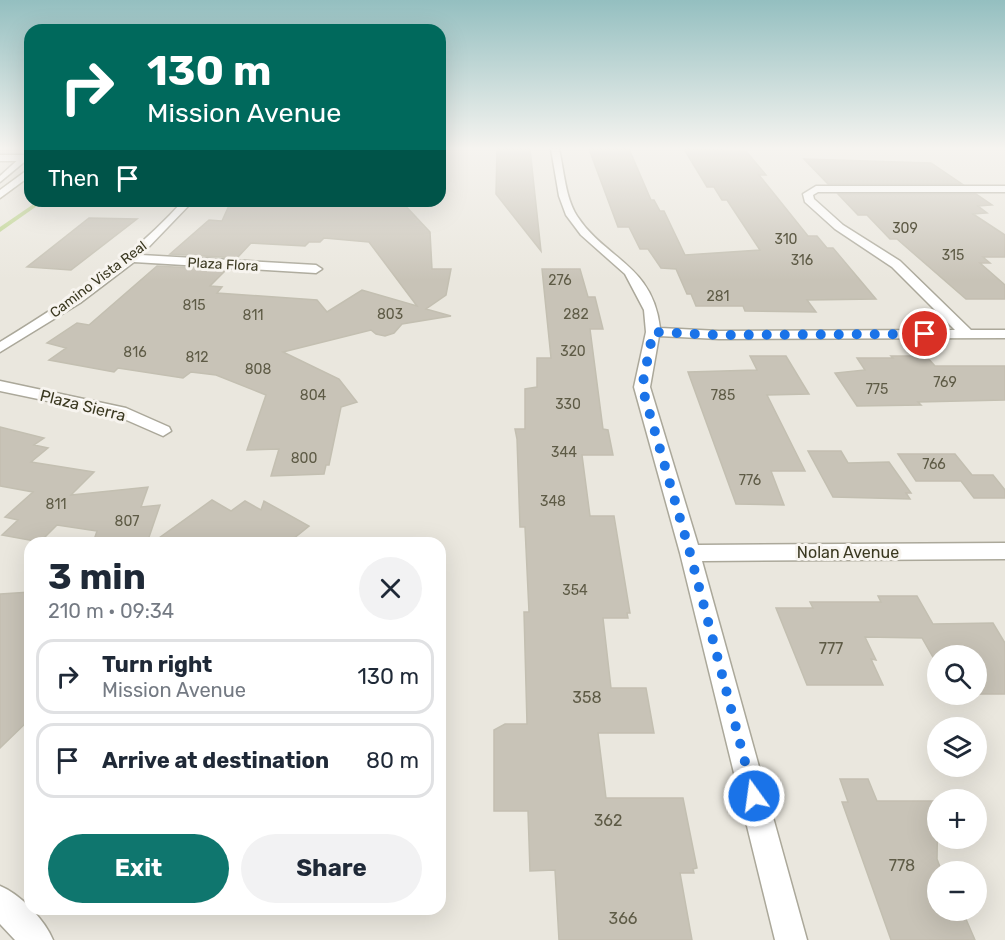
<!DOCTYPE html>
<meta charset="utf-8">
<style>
body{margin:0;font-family:Rubik,sans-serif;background:#f2f2f3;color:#1f2937;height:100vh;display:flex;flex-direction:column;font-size:22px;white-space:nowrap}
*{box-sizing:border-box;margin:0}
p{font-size:20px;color:#747a83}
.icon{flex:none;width:33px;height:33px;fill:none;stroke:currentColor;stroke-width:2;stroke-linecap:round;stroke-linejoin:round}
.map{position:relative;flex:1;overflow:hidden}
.panel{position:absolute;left:24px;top:537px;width:422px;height:378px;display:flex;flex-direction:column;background:#fff;border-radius:18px;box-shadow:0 6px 24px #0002}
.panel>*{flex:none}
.guide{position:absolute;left:24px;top:24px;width:422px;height:183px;border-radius:18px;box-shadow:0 6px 24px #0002;background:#00695c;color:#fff;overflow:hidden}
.buttons{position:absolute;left:927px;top:645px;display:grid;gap:12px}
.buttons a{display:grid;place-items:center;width:60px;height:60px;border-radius:50%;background:#fff;box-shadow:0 6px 24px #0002;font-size:30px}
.pin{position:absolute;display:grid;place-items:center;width:51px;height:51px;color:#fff;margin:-26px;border:3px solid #fff;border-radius:50%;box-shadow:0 2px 6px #0007}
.me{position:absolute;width:66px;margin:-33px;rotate:346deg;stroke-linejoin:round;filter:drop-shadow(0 0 4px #0008)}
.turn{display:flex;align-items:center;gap:21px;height:126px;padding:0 24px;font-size:27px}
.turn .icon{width:78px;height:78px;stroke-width:2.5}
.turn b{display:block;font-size:42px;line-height:51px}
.then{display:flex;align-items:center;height:57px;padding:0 24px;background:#0003;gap:12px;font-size:22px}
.round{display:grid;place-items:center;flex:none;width:63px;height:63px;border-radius:32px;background:#f2f2f3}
.summary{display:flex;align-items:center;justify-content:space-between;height:102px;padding:0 24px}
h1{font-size:36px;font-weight:700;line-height:45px}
.cta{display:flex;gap:12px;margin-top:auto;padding:12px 24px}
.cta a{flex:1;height:69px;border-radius:36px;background:#0f766e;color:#fff;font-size:24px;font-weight:700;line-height:69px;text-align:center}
.cta a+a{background:#f2f2f3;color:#1f2937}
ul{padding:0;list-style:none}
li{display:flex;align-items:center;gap:18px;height:75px;margin:0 12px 9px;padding:0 12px;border:3px solid #e0e1e3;border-radius:18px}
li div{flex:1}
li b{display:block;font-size:22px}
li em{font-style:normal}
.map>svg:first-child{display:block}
</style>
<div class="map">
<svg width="1005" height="940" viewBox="0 0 1005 940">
<rect width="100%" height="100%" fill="#eae7de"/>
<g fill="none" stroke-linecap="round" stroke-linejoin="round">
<path fill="#b7d085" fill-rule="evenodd" d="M38 201H44L0 232V227Z"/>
</g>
<path fill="#c8c3b7" stroke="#c3bfb1" stroke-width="1.5" d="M497 149H530L541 251 496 194Z
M589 149H629L651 200H654L660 211H664L685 255 760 250 727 200H722L714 187H707L684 149 746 151 766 175H759L808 236H817L827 248H833L876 299 807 300 816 312 745 311 743 306H696L691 294H687L676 269 661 268 648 249H640L629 227H618Z
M804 159 931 163 962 184H828Z
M838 194H976L992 205 978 206 987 213 973 214 1005 235V257H983L990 263H980L1005 285V299H966L897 239H890L867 215H858Z
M231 201H401L430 232 432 269H451L446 295 426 309 451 316 402 324 394 333 385 336 376 334 371 330 283 352 339 379 357 402 341 407 329 465H326L324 474 271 476 279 449 247 450 266 395 216 375 191 372 183 378 118 368 114 372 49 360 66 348 47 343 77 323 89 325 157 266 226 270 210 286 222 287 217 293 317 300 327 312 362 290 417 306 369 242 324 238 320 242H309L305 246 251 243 237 258 170 254 209 220 222 221Z
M89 218 137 219 71 270 27 267Z
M542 269H580L588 297H595L603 329H590L603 429 608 430 613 455H582L590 516H614L630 613H627L628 618H603L611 688H646L654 733H598L606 798H683L697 868 693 869 694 873H680L692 940H559L555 870 530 871 528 811H494V730L505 724H527L524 612H529L525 527H520L517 439 515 429H525V389L537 387V358H551Z
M750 356H786L809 394 767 395 805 471H771L784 505 736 504 688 372 757 370Z
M891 356H926L935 366H1005V400L918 402 921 405 857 406 835 373 865 370 857 358H893Z
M0 427 44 438 34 445 48 448 31 462 94 472 71 495 148 487 141 507 160 505 147 543H93L97 531 57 525 40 542 2 535 18 520 5 517 33 492 0 486Z
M808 451H841L848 463 889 462 911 493H906L910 499 833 497Z
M898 454H955L972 475H993L1005 490V498H974L961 481H916Z
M212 500 231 511 245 501 261 510 264 501 309 526 288 543H152Z
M30 592V719L0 748V594Z
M878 596H917L933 624 993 623 1005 643V694H976V656H938V666L922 638 865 637 876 660 871 659 883 685H807L776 608H813L810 602H881Z
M840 779H868L877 801H938L937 859 942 872H938V910H962L975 940H891L842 802H848Z"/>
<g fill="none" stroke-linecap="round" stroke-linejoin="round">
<g stroke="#aba89a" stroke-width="3">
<path id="lane" d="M22 156 29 158 0 182V176Z"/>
</g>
<g stroke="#aba89a" stroke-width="3">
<path id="street" d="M551 149H559C564 170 565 197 577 216 605 259 653 265 660 328L719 331 955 330 892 267 835 229 805 202 803 194 816 186H1005V192H818L813 195 814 199 843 225 900 261 971 330H1005V338L719 339 659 336 650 387 698 545 1005 543V559L702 561 807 940H775L680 553 634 387 646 332 644 310 625 274 581 235 566 215 559 196Z
M183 201H193L141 255 316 265 322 269 316 273 134 262 80 303 0 352V342C67 301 130 260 183 201Z
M0 381 126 408 169 427 171 431 163 436 115 415 0 391Z
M0 886C20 894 45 920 53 940H15L0 924Z"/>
</g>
<g stroke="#ada995" stroke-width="3">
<path id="secondary" d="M0 155H30V161H0Z
M30 168V176L0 198V190Z"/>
</g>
<use href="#lane" fill="#fff" fill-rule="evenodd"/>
<use href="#street" fill="#fff" fill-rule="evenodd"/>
<use href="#secondary" fill="#fff" fill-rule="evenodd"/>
</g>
<linearGradient id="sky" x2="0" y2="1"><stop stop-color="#94bfc0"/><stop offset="0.53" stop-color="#f6f4f0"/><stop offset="1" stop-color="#f6f4f0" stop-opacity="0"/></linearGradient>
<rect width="1005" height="280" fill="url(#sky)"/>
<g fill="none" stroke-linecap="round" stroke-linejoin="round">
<path stroke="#1a73e8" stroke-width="10" stroke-dasharray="0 18" d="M754 796 690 553 642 387 653 332 719 335 925 334"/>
</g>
<g text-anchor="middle" stroke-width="6" stroke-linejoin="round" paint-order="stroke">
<g font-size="14" fill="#5e5b46">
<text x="905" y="233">309</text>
<text x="786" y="244">310</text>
<text x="953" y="260">315</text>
<text x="802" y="265">316</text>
<text x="560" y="285">276</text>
<text x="718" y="301">281</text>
<text x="194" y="310">815</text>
<text x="390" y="319">803</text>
<text x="576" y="319">282</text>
<text x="253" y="320">811</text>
<text x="573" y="356">320</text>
<text x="135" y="357">816</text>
<text x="197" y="362">812</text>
<text x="258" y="374">808</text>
<text x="945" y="387">769</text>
<text x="877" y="394">775</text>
<text x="313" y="400">804</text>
<text x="723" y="400">785</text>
<text x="568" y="409">330</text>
<text x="564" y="457">344</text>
<text x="304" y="463">800</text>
<text x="934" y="469">766</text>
<text x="750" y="485">776</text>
<text x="553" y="506">348</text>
<text x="56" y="509">811</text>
<text x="127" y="526">807</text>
<text x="575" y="595">354</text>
</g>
<g font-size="14" fill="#3a3820" stroke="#f7f4ef">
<text transform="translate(223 264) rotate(3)" y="5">Plaza Flora</text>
<text transform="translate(98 279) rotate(-37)" y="5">Camino Vista Real</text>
</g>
<g font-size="16" fill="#3a3820" stroke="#f7f4ef">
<text transform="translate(83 405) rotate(14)" y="6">Plaza Sierra</text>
<text x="848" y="558">Nolan Avenue</text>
</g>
<g font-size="16" fill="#5e5b46">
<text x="831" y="654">777</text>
<text x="587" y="703">358</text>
<text x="608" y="826">362</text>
<text x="902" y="871">778</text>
<text x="623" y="924">366</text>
</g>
</g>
</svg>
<div class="buttons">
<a><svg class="icon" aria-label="search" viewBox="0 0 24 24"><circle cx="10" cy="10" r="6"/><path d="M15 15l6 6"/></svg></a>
<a><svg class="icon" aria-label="layers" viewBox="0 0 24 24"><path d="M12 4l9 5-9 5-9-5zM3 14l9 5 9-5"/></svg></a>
<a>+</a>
<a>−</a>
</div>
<div class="pin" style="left:925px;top:334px;background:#d93025"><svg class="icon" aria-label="arrive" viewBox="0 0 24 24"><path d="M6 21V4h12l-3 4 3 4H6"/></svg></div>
<svg class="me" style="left:754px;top:796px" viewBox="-20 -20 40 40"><circle r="17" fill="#1a73e8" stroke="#fff" stroke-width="3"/><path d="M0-11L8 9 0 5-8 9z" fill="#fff"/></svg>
<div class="guide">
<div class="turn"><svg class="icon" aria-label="right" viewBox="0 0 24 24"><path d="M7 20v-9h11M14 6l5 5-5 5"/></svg><div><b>130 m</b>Mission Avenue</div></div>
<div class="then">Then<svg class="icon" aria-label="arrive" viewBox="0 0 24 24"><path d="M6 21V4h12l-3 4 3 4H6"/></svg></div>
</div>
<section class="panel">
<div class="summary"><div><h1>3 min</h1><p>210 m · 09:34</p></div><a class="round"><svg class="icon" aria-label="close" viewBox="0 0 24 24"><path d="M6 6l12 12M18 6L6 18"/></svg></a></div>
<ul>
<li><svg class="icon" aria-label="right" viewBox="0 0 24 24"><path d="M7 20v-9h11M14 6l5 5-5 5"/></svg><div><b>Turn right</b><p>Mission Avenue</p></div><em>130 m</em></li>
<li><svg class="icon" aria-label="arrive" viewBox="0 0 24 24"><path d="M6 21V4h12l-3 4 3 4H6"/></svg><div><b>Arrive at destination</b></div><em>80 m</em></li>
</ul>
<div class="cta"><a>Exit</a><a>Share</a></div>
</section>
</div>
